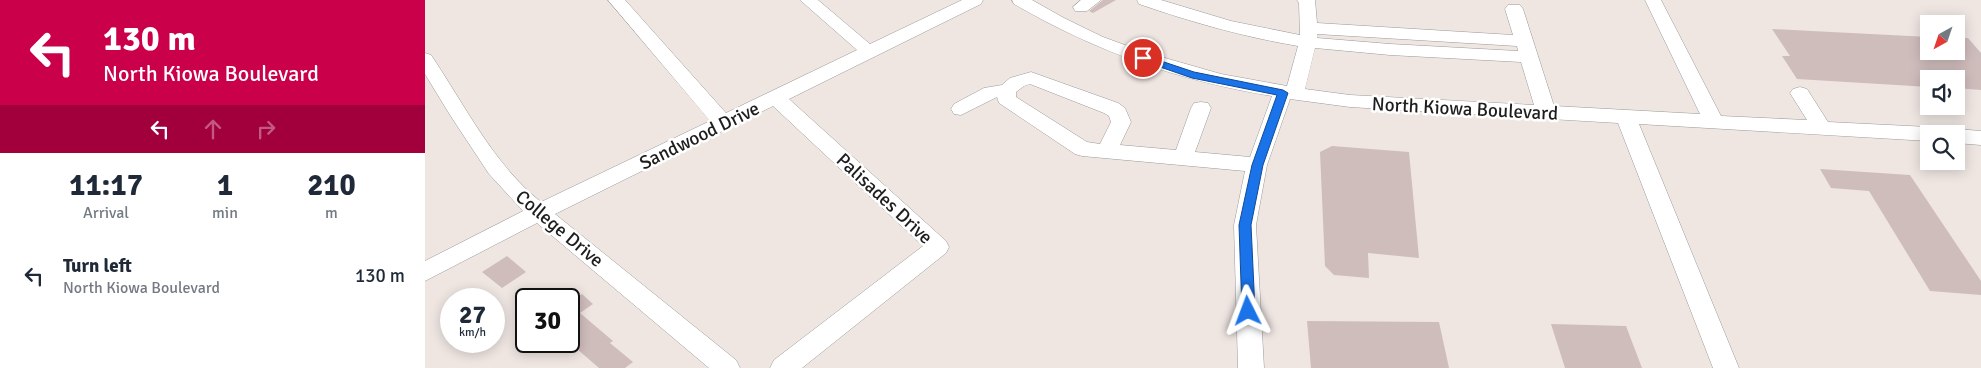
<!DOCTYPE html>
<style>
body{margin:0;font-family:Signika,sans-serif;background:#f6f6f7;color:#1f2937;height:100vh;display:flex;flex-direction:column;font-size:19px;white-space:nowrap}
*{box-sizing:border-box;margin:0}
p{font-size:16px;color:#747a83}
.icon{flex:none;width:28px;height:28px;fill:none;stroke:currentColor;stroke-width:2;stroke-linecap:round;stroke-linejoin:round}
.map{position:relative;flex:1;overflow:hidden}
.panel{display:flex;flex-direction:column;background:#fff;width:425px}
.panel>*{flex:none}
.banner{background:#ca004b;color:#fff;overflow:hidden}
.needle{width:32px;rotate:220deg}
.fabs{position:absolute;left:1495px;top:15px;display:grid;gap:10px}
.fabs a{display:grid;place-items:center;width:45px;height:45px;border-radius:0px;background:#fff;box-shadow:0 2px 12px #0003;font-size:25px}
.speed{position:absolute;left:15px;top:288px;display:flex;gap:10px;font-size:25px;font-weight:700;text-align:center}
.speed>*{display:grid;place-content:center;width:65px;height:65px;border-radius:50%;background:#fff;box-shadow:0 2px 12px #0003;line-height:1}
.speed small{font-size:12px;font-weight:400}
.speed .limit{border:2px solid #111;border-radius:8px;background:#fff;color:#111}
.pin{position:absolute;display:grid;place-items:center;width:42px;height:42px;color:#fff;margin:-21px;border:2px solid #fff;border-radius:50%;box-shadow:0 1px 5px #0007}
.me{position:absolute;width:55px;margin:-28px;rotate:357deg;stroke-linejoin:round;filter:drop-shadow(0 0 4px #0008)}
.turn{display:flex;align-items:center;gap:18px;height:105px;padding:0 20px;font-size:22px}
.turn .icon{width:65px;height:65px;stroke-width:2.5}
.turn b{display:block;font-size:35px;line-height:42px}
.lanes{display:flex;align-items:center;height:48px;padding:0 20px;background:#0003;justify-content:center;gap:25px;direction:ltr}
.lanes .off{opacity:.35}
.eta{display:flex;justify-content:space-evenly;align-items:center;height:85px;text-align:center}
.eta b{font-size:30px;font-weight:700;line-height:35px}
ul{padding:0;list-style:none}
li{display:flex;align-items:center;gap:15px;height:75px;padding:0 20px}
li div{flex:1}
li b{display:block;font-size:19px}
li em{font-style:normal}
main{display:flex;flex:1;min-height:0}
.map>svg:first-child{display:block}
</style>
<main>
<section class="panel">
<div class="banner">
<div class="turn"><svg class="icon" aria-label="left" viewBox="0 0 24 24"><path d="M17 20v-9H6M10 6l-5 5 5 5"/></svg><div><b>130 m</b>North Kiowa Boulevard</div></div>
<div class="lanes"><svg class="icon" aria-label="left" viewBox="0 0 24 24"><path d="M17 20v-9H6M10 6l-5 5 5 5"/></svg><svg class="icon off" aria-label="ahead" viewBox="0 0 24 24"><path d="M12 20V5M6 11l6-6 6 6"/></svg><svg class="icon off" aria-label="right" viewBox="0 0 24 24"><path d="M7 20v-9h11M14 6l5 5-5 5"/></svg></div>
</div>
<div class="eta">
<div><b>11:17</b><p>Arrival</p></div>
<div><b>1</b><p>min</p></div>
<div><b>210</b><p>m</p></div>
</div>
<ul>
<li><svg class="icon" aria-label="left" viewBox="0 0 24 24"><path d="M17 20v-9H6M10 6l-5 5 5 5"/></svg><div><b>Turn left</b><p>North Kiowa Boulevard</p></div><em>130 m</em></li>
</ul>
</section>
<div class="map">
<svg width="1556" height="368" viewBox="0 0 1556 368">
<rect width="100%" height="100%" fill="#efe6e2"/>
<path fill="#cfbdbc" d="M678 0H691L668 13 664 11Z
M1347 29 1504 37V51H1531V38H1543L1556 53V90L1531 88V79H1504V87L1372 79 1357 56H1365Z
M907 146 984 152 994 258 943 253 944 278 909 275 900 266 895 152Z
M1395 169 1485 175 1556 281V295L1505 291 1444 191 1406 188Z
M82 256 101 272 77 288 57 272Z
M157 294 168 304 155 313 188 341 185 343 208 362 200 368H174L144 342V302Z
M882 321 1014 322 1024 368H886Z
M1126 324 1201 326 1217 368H1140Z"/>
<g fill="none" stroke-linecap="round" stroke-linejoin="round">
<g stroke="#9a9a9a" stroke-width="1">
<path id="minor" d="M183 0H200L301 113 432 50 375 0H393L445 44 537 0H558L556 4 364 99 521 241 524 247 521 253 377 368H345L349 360 498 246 348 106 130 214 311 360 315 368H284L112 223 0 281V261L98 211 64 174 25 115 0 74V53L6 55C40 105 68 164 116 202L285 121Z
M587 0H607L639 18 678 37 719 52 796 74 862 86 873 46C819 37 766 22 714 4L712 0H736L806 21 875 35 874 3 872 0H890L892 23 1088 35 1080 9 1083 5H1095L1098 9 1129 106 1275 114 1220 0H1236L1296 116 1382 120 1365 93 1368 89 1375 87 1382 89 1403 122 1504 127 1511 129 1514 134H1504V141L1214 124 1314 368H1288L1193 123 925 107 865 99 842 165 831 225 839 368H813L809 225 820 171 657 156 650 154 574 103 572 97 536 115 529 114 526 109 529 104 559 88 577 85 585 78 606 72 693 103 700 108 706 122 695 145 751 150 766 108 769 103 776 102 783 103 786 108 770 152 825 157 847 96C754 81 670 51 589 4ZM892 34 1092 46 1093 51 965 44 892 38ZM890 48 965 55 1096 62 1109 105 925 95 880 89ZM605 84 679 113 684 116 686 122 675 144 662 142 591 97V92L599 86Z
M656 0H676L662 11H650L648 7Z
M1531 129 1556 131V145L1531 143V134H1522L1524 131Z"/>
</g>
<use href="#minor" fill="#fff" fill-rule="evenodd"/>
</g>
<path fill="#1a73e8" stroke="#114b97" d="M718 55 769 72 858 90 863 93 838 165 826 225 830 311 828 315 823 317 819 315 817 311 814 225 827 165 852 95 767 78 715 60V56Z"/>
<g text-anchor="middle" stroke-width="5" stroke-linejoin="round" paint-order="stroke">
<g font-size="19" fill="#1d1d1d" stroke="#fff">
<text transform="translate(1040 108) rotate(3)" y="7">North Kiowa Boulevard</text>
<text transform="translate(274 135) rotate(-26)" y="7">Sandwood Drive</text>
<text transform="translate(460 198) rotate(43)" y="7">Palisades Drive</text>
<text transform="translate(135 228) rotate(40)" y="7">College Drive</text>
</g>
</g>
</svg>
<div class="fabs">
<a><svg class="needle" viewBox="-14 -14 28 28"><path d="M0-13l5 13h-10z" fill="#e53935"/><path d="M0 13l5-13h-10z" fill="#747a83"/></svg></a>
<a><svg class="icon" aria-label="sound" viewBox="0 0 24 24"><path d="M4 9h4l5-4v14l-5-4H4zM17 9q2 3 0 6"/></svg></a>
<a><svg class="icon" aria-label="search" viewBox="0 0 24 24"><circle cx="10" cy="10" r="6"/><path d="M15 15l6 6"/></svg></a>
</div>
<div class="speed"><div>27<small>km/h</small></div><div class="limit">30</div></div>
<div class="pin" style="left:718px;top:58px;background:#d93025"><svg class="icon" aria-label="arrive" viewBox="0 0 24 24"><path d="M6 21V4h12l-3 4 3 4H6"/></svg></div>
<svg class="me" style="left:823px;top:311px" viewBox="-20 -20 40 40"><path d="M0-17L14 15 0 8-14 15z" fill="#1a73e8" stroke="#fff" stroke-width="4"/></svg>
</div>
</main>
